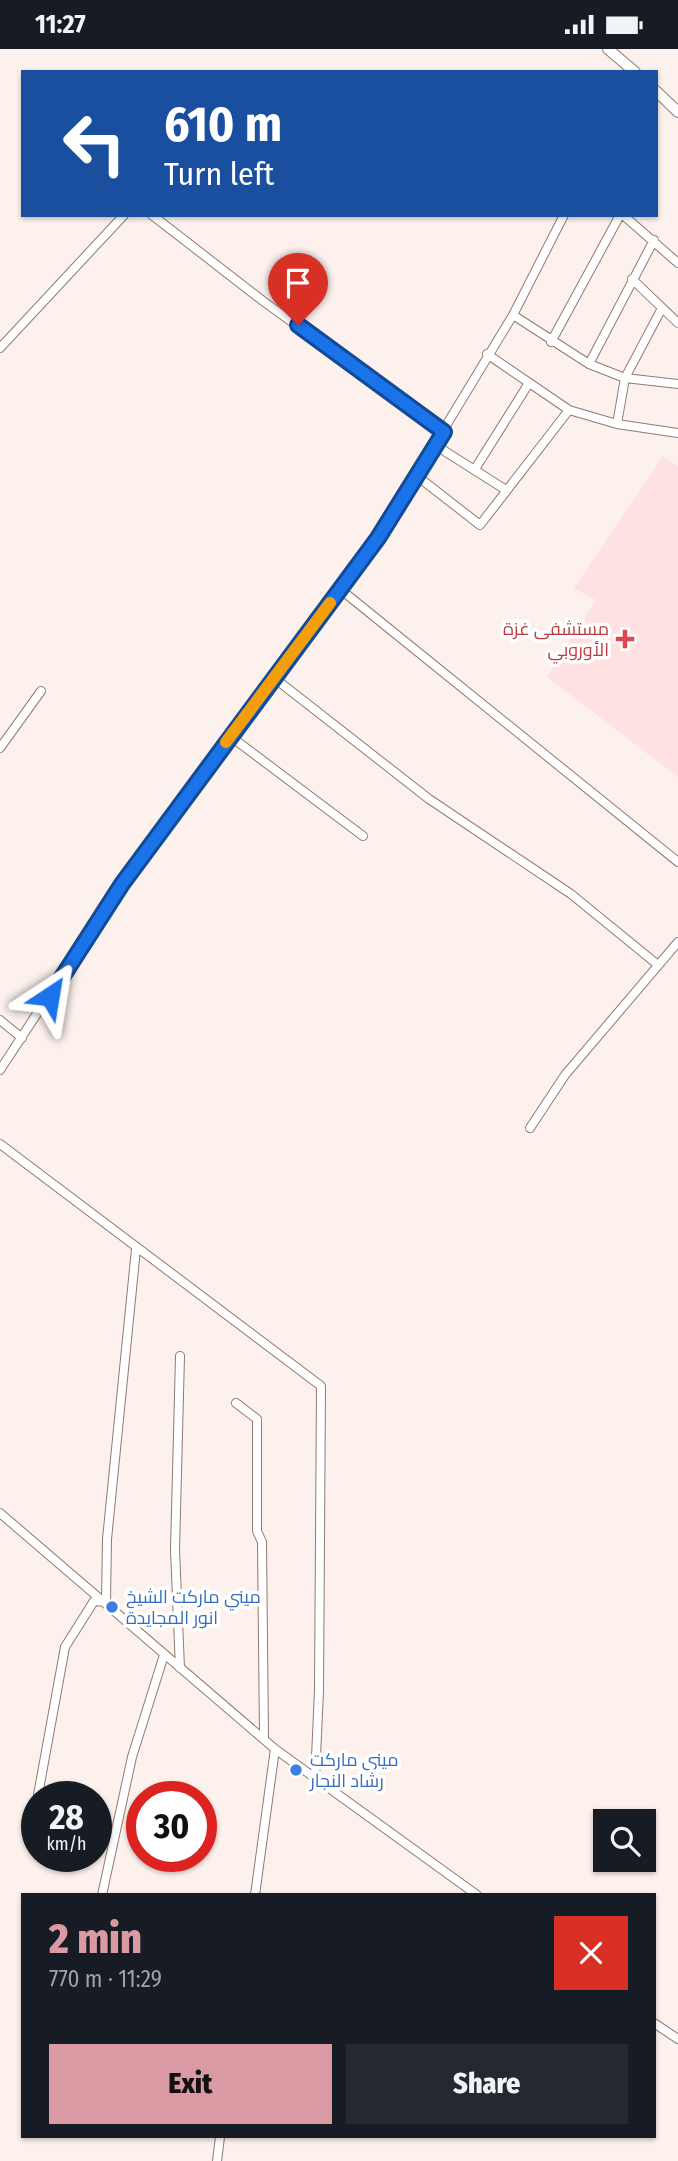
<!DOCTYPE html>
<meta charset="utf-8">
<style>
body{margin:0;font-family:"Fira Sans Condensed",Cairo,sans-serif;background:#242831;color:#f1f3f6;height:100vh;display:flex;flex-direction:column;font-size:26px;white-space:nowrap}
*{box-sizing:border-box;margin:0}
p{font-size:23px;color:#9ea1a6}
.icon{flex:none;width:38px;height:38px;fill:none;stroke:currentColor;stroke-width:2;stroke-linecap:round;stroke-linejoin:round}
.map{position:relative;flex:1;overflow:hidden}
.details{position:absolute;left:21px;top:1844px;width:635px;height:245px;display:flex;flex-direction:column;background:#171b24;border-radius:0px;box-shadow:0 2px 5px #0004}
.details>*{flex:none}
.guide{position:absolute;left:21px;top:21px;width:637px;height:147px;border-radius:0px;box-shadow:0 2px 5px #0004;background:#1a4fa0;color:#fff;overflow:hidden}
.fabs{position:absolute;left:593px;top:1760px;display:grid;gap:14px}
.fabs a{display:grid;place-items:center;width:63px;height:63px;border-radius:0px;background:#171b24;box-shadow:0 2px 5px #0004;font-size:35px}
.speed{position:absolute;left:21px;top:1732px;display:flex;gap:14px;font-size:35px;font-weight:700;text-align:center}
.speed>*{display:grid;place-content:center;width:91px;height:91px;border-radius:50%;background:#171b24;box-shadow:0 2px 5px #0004;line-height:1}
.speed small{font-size:18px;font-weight:400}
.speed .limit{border:10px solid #d22;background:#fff;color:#111}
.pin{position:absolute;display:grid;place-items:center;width:60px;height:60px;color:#fff;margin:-72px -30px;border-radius:50% 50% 50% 0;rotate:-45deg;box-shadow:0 0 7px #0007}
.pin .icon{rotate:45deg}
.me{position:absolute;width:77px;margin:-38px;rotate:33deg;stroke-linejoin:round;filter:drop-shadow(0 0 5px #0008)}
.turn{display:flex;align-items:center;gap:24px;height:147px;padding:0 28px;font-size:32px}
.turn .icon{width:91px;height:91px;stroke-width:2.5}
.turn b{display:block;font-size:49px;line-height:60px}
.round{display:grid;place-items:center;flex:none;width:74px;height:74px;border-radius:0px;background:#242831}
.headline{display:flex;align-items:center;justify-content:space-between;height:119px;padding:0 28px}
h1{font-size:42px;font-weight:800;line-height:52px;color:#da9aa4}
.button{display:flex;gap:14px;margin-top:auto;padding:14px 28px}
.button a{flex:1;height:80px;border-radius:0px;background:#da9aa4;color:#111;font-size:28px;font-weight:800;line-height:80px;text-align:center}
.button a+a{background:#242831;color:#f1f3f6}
.status{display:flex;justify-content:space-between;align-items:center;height:49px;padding:0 35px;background:#171b24;direction:ltr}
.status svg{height:19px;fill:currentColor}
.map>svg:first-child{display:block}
</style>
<div class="status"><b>11:27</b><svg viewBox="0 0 49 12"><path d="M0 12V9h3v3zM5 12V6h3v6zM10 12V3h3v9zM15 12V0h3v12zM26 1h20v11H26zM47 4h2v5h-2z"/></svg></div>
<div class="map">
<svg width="678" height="2112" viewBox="0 0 678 2112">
<rect width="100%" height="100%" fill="#fcf1ec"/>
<path fill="#fee2e1" d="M663 407 678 417V728L547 628 596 551 574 539Z"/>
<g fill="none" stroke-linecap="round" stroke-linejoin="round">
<g stroke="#927a6f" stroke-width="10">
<path id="minor" d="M152 166 263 252 444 383
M623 166 678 214
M632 230 678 274
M513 266 589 315 625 329 678 335
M551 293 620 166
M0 299 124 166
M487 305 569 361 617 375 678 384
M589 315 654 191
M617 375 625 329 662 259
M435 396 506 441
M475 420 529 334
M417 427 480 476 569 361
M340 540 678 813
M273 628 429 750 571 845 658 916
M230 687 363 787
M0 699 41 642
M0 971 22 989
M0 1021 122 835 378 489 513 266 564 166
M530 1079 565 1026 678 893
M0 1095 321 1337 319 1642 315 1730
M236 1354 257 1370V1482L262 1493 264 1689
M0 1464 275 1700 477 1846
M180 1619 175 1501 180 1307
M38 1746 65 1598 94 1552 106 1553 107 1490 136 1200
M102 1846 132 1708 164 1606
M255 1846 275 1700
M654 1974 678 1990
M217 2112 220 2088"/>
</g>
<g stroke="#927a6f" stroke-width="12">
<path id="tertiary" d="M608 0 635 23
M656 42 678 63"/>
</g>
<use href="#minor" stroke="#fff" stroke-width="8"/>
<use href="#tertiary" stroke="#fff" stroke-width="10"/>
</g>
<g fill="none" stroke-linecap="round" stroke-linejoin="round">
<g stroke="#114b97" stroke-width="18">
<path id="route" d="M50 947 122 835 378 489 444 383 298 276"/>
</g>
<use href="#route" stroke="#1a73e8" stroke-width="12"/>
<path stroke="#f59e0b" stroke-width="12" d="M226 693 330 554"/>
</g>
<path fill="#e0444e" stroke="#fff" stroke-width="2.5" d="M621.5 579.5h7v7h7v7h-7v7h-7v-7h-7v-7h7z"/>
<g fill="#3f7fe0" stroke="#fff" stroke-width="2.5">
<circle cx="112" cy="1558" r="7"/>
<circle cx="296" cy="1721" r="7"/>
</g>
<g text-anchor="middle" stroke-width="7" stroke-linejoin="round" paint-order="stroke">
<g font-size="18" fill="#be3a42" stroke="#fff" text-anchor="end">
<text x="609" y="586">مستشفى غزة<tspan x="609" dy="21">الأوروبي</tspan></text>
</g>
<g font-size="18" fill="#366cbe" stroke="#fff" text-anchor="start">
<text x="126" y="1554">ميني ماركت الشيخ<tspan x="126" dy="21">انور المجايدة</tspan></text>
<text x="310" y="1717">ميني ماركت<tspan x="310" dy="21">رشاد النجار</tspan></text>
</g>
</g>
</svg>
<div class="fabs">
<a><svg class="icon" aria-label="search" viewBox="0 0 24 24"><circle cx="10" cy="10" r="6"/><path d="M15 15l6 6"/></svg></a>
</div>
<div class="speed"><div>28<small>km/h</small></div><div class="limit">30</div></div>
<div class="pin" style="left:298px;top:276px;background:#d93025"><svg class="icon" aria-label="arrive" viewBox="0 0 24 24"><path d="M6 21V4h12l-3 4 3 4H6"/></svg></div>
<svg class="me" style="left:50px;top:947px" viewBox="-20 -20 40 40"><path d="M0-17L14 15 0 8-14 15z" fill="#1a73e8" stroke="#fff" stroke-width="4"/></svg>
<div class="guide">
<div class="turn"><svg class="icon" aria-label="left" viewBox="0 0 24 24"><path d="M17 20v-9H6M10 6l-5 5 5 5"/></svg><div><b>610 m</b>Turn left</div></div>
</div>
<section class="details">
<div class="headline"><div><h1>2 min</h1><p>770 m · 11:29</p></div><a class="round" style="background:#d93025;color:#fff"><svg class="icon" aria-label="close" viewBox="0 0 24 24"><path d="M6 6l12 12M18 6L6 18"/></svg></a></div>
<div class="button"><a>Exit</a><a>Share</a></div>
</section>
</div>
